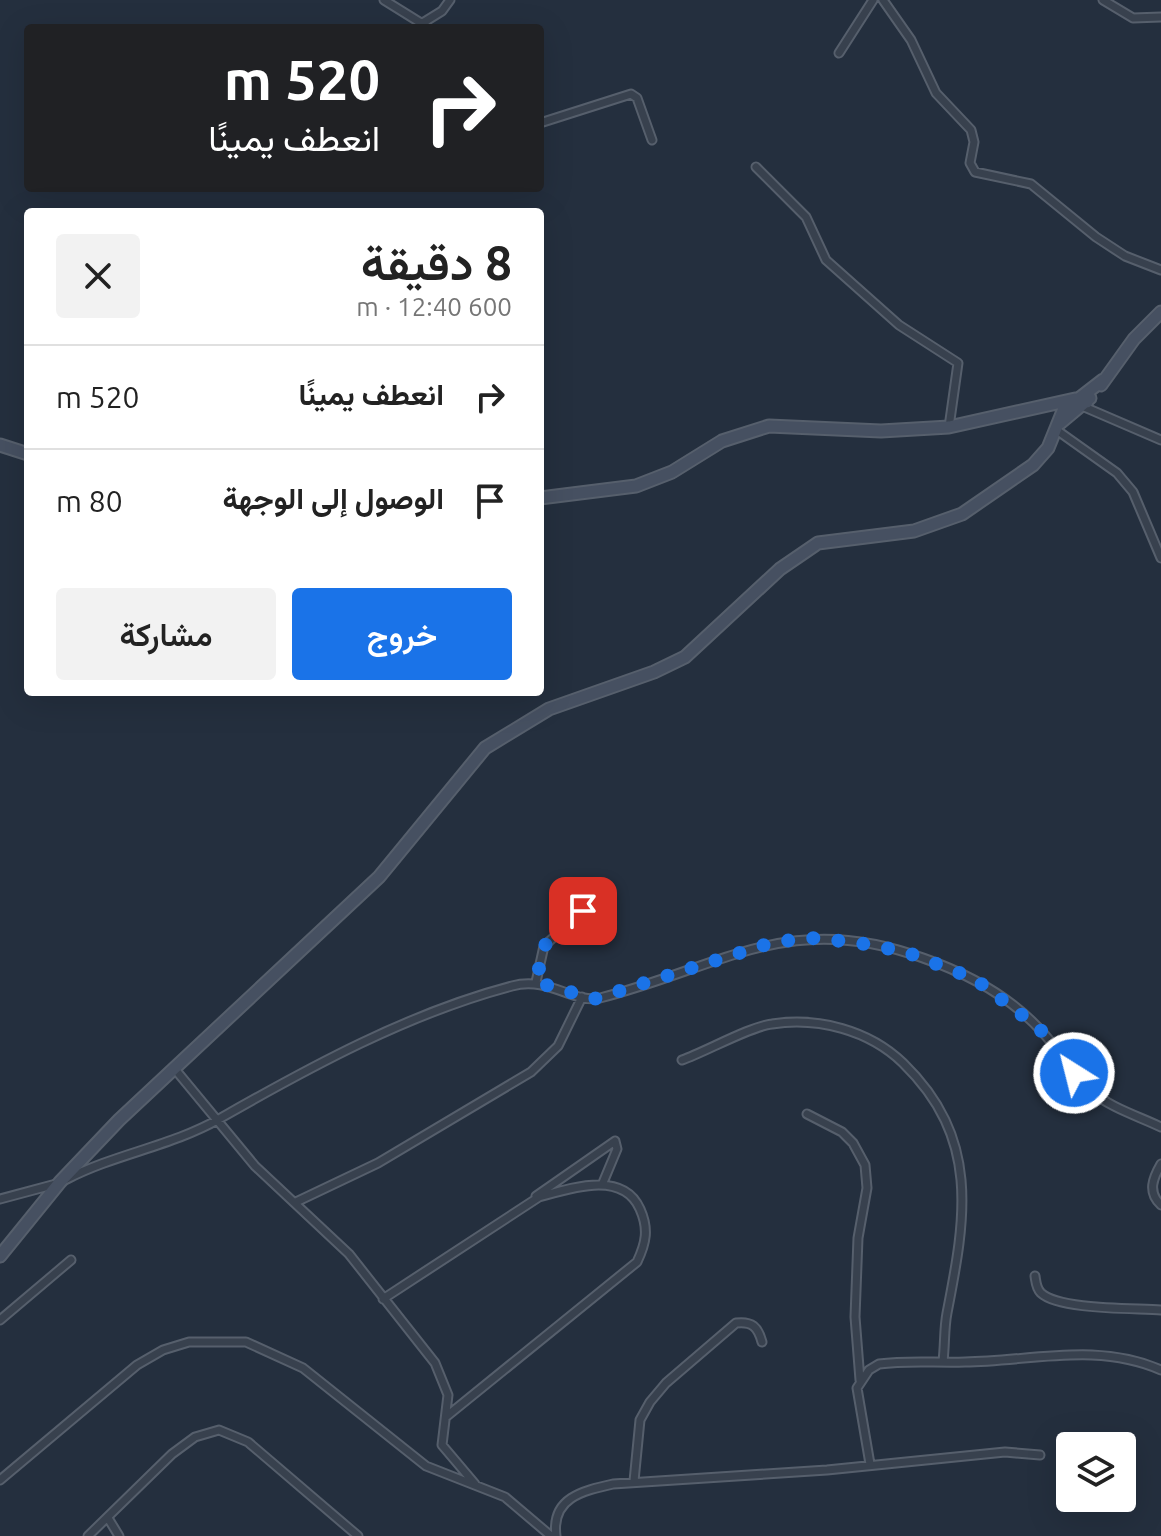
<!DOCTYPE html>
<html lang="ar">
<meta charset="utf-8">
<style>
body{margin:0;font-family:Ubuntu,Vazirmatn,sans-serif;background:#f2f2f2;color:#222;direction:rtl;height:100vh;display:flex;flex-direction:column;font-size:30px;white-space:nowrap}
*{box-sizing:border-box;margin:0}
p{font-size:26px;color:#767676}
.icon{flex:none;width:44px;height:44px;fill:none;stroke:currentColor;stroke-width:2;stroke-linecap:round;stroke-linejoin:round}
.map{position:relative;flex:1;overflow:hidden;direction:ltr}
.details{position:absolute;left:24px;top:208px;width:520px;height:488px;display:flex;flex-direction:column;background:#fff;border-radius:8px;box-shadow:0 8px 32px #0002;direction:rtl}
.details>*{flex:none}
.banner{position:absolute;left:24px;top:24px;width:520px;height:168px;border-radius:8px;box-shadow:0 8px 32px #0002;direction:rtl;background:#202124;color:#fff;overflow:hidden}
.controls{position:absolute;left:1056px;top:1432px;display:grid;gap:16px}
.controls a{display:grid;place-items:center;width:80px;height:80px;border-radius:8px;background:#fff;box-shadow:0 8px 32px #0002;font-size:40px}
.pin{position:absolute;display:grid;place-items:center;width:68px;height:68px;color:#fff;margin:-34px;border-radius:16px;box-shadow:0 4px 12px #0006}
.me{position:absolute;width:88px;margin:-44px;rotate:324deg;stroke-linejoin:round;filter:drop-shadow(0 0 6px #0008)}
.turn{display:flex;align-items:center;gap:28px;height:168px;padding:0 32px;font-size:36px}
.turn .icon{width:104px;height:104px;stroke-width:2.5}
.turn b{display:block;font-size:56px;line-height:68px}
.round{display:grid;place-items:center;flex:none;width:84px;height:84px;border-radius:8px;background:#f2f2f2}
.summary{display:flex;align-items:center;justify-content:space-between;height:136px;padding:0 32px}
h1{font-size:48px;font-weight:600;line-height:60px}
.button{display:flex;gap:16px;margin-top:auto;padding:16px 32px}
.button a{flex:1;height:92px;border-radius:8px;background:#1a73e8;color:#fff;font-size:32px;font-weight:600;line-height:92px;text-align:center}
.button a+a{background:#f2f2f2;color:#222}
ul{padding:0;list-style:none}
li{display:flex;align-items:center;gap:24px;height:104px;padding:0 32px;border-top:2px solid #e0e0e0}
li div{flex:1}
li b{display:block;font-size:30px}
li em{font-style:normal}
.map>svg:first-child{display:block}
</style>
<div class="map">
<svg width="1161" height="1536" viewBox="0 0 1161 1536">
<rect width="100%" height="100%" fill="#242f3e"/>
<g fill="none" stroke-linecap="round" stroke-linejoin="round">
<g stroke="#565f6c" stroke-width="11">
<path id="street" d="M384 0 429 28
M883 0 911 40 936 93 971 130 974 142 970 163 975 172 1031 184 1096 237 1125 256 1161 270
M1103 0 1133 18 1161 17
M421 24 442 11 450 0
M839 53 873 0
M540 123 631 94 637 98 652 140
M756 167 806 217 826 260 899 325 958 363 949 427
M1082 406 1161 440
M1058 431 1117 473 1133 492 1161 558
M536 982 544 946 596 899
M682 1060C705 1052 751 1026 772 1024 818 1017 869 1030 903 1063 980 1138 966 1216 947 1313 944 1328 945 1345 943 1361
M174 1068 255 1166 349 1254 435 1363 448 1395 442 1445 475 1484
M807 1114 842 1132 853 1143 865 1165 867 1188 858 1238 855 1317 860 1380
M1161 1164C1153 1178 1147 1192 1161 1205
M67 1179C115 1154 172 1146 219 1119 310 1067 409 1013 512 986 549 976 574 1004 600 998 722 967 790 909 923 958 969 974 1013 998 1045 1035 1061 1053 1072 1075 1091 1091 1111 1108 1138 1116 1161 1127
M536 1196 615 1141 617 1149 602 1185
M0 1199 56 1184
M296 1202 378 1163 531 1072 558 1046 582 997
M1035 1276C1036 1282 1036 1288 1041 1293 1059 1310 1135 1308 1161 1310
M383 1299 539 1197C571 1188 623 1170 640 1209 649 1229 646 1243 637 1262L447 1416
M0 1320 71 1260
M870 1464 857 1388 869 1370 879 1364C908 1360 936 1363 965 1362 1032 1361 1098 1342 1161 1370
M0 1480 137 1365 163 1350 189 1342H246L303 1368 426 1466 505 1497 551 1536
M634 1481 640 1420 650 1402 666 1383 736 1323C752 1321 758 1327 762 1342
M108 1518 119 1536
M88 1536 172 1454 195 1437 219 1430 248 1442 358 1536
M556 1536C551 1498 582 1491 613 1484L827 1470 1005 1452 1040 1455"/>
</g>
<g stroke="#565f6c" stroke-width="15">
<path id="secondary" d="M1101 385 1134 339 1161 312
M1060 423 1090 398
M0 445 28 454
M540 498 636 486 672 472 722 441 769 426 881 431 949 427 1075 399 1087 402
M0 1256 60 1182 119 1120 379 877 485 748 549 709 654 672 685 657 780 569 818 543 914 531 962 514 1033 465 1048 448 1063 411 1103 380"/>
</g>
<use href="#street" stroke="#38414e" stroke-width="7"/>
<use href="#secondary" stroke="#465061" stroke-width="11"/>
</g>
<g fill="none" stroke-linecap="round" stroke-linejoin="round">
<path stroke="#1a73e8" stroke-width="14" stroke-dasharray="0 25.2" d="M583 911 544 946 536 982 594 999 774 942 815 938 859 943 906 952 975 979 1039 1028 1074 1073"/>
</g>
</svg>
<div class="controls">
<a><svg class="icon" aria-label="layers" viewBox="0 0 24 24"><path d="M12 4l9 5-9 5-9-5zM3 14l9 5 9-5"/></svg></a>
</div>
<div class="pin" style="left:583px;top:911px;background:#d93025"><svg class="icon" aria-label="arrive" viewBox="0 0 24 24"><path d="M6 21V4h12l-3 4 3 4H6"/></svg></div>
<svg class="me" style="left:1074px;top:1073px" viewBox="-20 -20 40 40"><circle r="17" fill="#1a73e8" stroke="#fff" stroke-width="3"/><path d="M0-11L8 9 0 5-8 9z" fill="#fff"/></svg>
<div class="banner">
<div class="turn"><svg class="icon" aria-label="right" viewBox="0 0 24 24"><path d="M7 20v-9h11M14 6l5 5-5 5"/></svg><div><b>520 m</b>انعطف يمينًا</div></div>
</div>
<section class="details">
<div class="summary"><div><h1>8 دقيقة</h1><p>600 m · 12:40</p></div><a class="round"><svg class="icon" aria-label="close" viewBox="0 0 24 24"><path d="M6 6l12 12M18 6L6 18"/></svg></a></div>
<ul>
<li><svg class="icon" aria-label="right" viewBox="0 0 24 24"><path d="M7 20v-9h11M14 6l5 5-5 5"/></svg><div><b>انعطف يمينًا</b></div><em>520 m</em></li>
<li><svg class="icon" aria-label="arrive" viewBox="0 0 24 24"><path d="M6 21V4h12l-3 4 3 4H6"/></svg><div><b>الوصول إلى الوجهة</b></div><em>80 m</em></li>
</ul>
<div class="button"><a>خروج</a><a>مشاركة</a></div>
</section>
</div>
